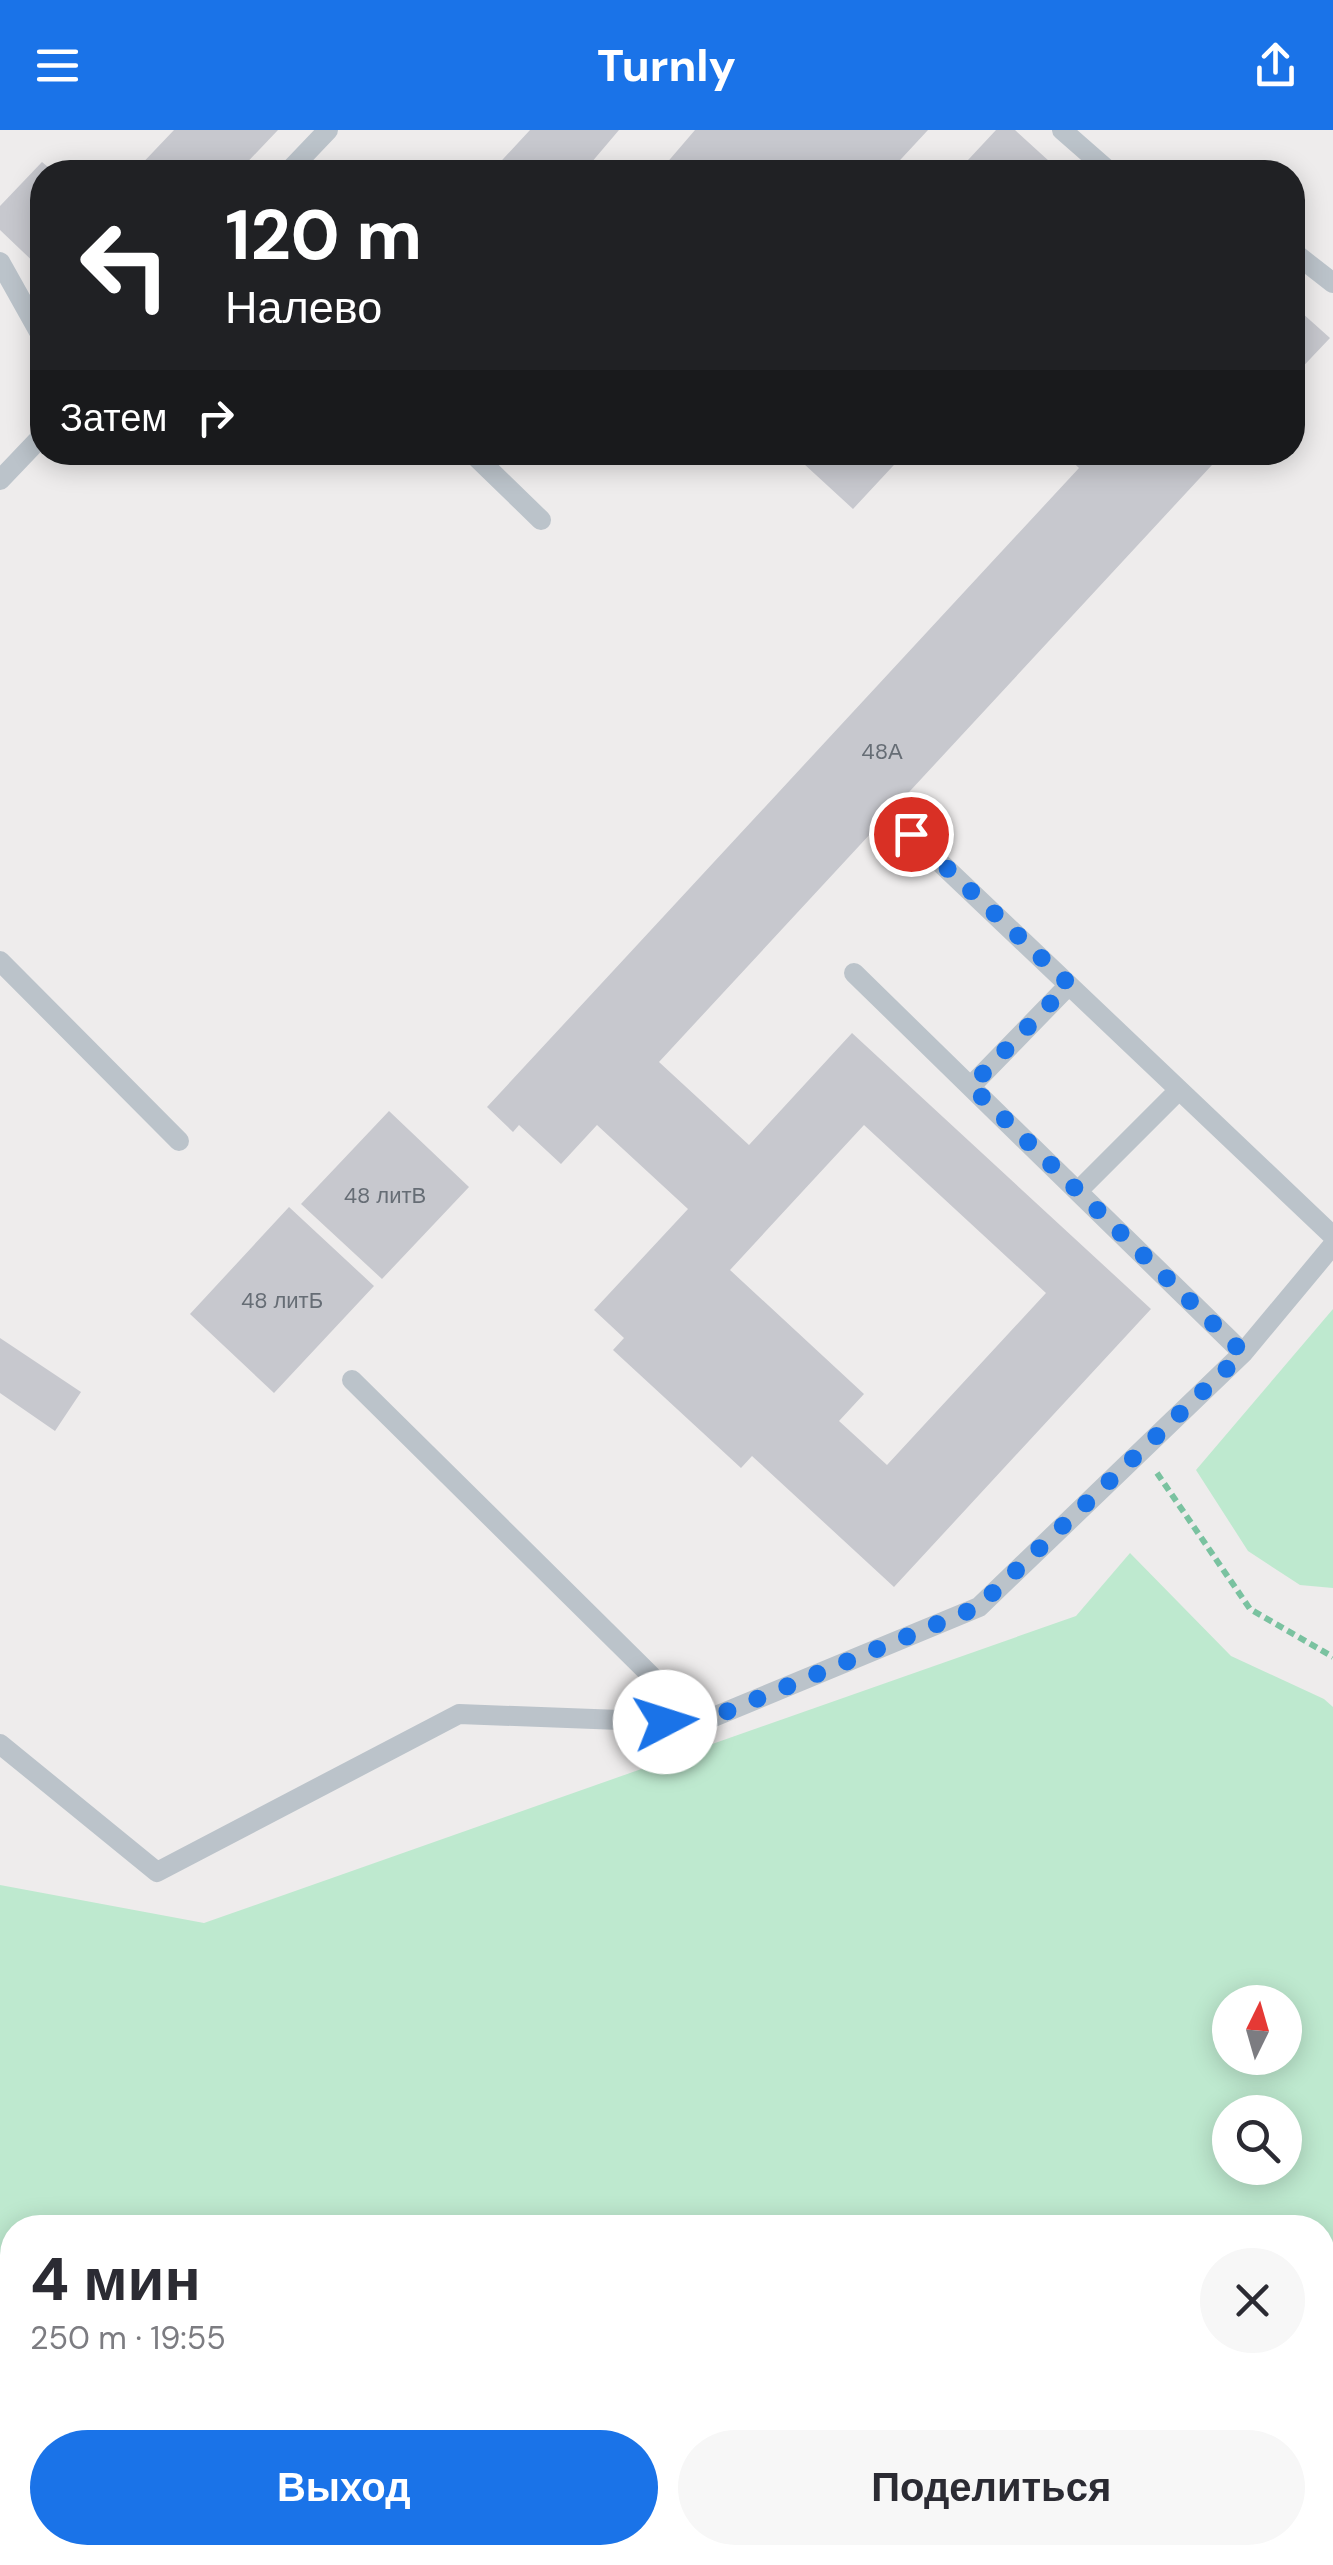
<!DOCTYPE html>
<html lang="ru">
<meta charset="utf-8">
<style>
body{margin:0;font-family:"DM Sans",sans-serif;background:#f7f7f7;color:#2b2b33;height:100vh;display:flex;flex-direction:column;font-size:38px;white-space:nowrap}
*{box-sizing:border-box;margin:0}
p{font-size:32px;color:#7c7c81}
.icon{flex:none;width:55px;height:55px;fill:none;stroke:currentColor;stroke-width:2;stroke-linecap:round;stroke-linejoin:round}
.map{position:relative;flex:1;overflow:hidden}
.panel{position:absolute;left:0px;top:2085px;width:1335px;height:350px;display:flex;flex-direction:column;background:#fff;border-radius:40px 40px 0 0;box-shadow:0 5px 25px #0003}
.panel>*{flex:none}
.guide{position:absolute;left:30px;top:30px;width:1275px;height:305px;border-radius:40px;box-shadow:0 5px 25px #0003;background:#202124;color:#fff;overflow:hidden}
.needle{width:65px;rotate:5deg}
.tools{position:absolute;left:1212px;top:1855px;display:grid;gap:20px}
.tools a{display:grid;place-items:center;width:90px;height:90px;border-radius:50%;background:#fff;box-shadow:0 5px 25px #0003;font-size:50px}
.pin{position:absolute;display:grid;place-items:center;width:85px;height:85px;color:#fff;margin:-42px;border:5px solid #fff;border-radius:50%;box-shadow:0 2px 10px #0007}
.me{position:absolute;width:110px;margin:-55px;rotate:85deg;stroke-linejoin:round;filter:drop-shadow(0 0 8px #0008)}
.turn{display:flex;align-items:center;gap:35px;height:210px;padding:0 30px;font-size:45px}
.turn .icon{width:130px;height:130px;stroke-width:2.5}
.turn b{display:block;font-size:70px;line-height:85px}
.then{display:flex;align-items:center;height:95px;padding:0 30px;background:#0003;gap:20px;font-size:38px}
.round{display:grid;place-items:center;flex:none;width:105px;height:105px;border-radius:52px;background:#f7f7f7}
.overview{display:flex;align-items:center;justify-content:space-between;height:170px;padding:0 30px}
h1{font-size:60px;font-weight:800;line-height:75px}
.cta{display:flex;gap:20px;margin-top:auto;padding:20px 30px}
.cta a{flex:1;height:115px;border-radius:60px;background:#1a73e8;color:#fff;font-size:40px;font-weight:800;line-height:115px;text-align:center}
.cta a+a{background:#f7f7f7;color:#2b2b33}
header{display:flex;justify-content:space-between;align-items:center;height:130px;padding:0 30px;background:#1a73e8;color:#fff;font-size:45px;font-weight:800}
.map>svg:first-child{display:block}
</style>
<header><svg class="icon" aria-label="menu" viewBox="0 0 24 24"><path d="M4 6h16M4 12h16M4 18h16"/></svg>Turnly<svg class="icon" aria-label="share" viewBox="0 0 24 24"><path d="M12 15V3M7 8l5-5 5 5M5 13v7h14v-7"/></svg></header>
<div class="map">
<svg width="1333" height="2435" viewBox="0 0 1333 2435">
<rect width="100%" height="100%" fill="#eeecec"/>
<path fill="#bee9cf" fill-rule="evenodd" d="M1333 1179V1458L1300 1455 1248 1421 1196 1340Z
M1130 1423 1231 1526 1324 1569 1333 1577V2132L1323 2155 1322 2098H12V2155L0 2149V1755L204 1793 1076 1486ZM1285 1872V1928H1230V1872ZM1230 1982H1285V2038H1230Z
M584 2423 1200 2422V2423L1194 2435H611Z"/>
<path fill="#c7c8ce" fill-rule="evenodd" d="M174 0H278L238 42H134Z
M530 0H619L591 33 601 42H491Z
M695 0H928L889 42H659Z
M996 0H1015L1061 42H982L968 30Z
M42 32 54 42H42V140L0 100V76Z
M1292 174 1330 208 1292 248Z
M791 322H906L853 379Z
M1062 322H1224L659 932 749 1015 852 903 1151 1179 894 1457 752 1326 741 1338 613 1220 624 1208 594 1180 688 1079 597 995 561 1034 519 995 513 1002 487 977 1079 338ZM864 995 1046 1163 887 1335 839 1291 864 1264 730 1140Z
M389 981 469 1057 382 1149 301 1074Z
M289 1077 374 1156 274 1263 190 1184Z
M0 1208 81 1262 55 1301 0 1263Z"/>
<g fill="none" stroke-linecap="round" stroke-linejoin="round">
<path stroke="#7ac2a0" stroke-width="6" stroke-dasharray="8 5" stroke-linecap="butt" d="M1157 1343 1250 1479 1333 1527"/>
<path stroke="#bbc3ca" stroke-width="20" d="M1062 0 1110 42
M288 42 328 0
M1292 121 1333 153
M0 132 42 207
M471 322 541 390
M0 350 42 306
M911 705 1333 1106
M0 831 179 1011
M854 843 1243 1223
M971 956 1069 855
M1078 1061 1179 960
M352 1250 699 1593
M0 1614 157 1742 459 1584 699 1593 979 1477 1243 1223 1333 1115"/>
</g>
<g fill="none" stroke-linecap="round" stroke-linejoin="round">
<path stroke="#1a73e8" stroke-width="18" stroke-dasharray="0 32.4" d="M665 1592 699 1593 978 1477 1243 1223 971 956 1069 854 911 704"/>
</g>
<g text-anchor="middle" stroke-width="10" stroke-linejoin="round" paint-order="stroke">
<g font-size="22" fill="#666d75">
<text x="882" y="629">48А</text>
<text x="385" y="1073">48 литВ</text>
<text x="282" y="1178">48 литБ</text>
</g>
</g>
</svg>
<div class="tools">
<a><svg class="needle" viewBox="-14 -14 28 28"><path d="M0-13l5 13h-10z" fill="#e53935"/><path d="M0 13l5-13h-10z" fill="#7c7c81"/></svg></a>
<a><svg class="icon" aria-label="search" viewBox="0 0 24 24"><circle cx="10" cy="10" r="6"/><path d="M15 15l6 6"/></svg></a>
</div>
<div class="pin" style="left:911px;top:704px;background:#d93025"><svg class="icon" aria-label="arrive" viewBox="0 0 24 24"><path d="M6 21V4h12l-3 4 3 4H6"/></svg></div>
<svg class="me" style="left:665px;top:1592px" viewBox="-20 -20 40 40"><circle r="19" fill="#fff"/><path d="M0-13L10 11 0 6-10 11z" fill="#1a73e8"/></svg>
<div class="guide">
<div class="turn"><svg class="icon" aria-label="left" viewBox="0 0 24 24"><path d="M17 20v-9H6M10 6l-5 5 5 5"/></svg><div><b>120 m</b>Налево</div></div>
<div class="then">Затем<svg class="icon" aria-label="right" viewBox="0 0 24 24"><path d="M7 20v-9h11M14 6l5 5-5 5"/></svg></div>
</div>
<section class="panel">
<div class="overview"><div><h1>4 мин</h1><p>250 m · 19:55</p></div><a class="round"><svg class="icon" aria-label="close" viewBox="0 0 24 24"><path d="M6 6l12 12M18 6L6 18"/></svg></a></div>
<div class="cta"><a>Выход</a><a>Поделиться</a></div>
</section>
</div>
